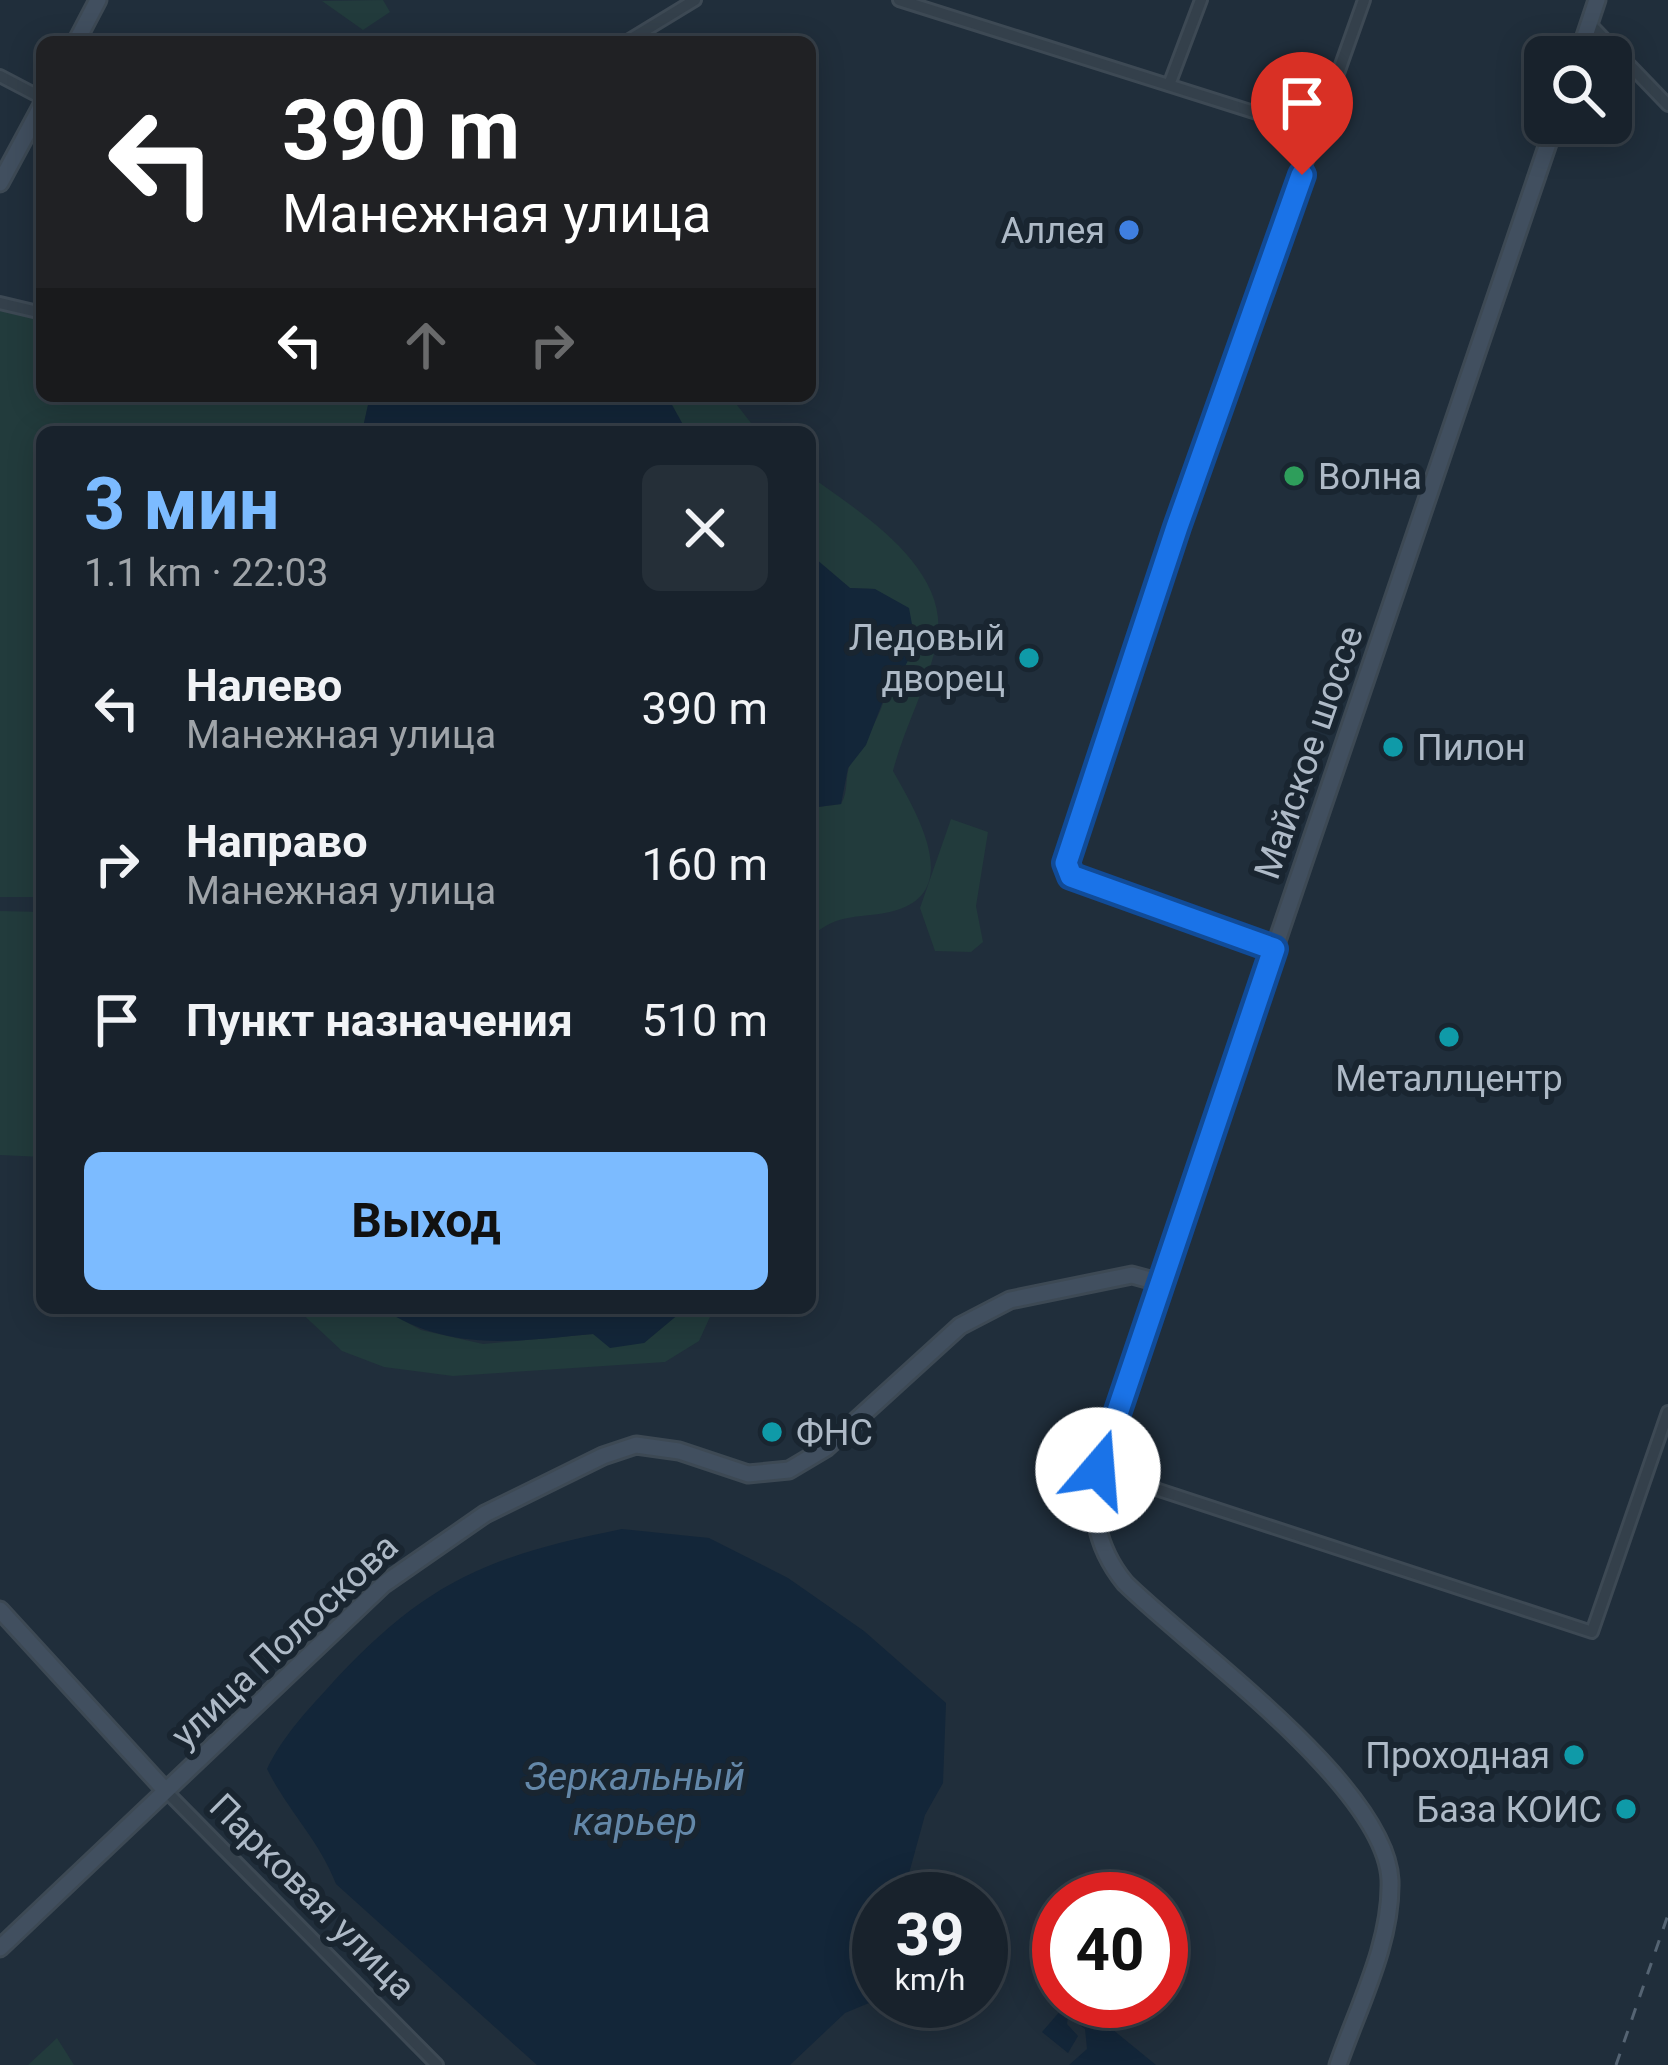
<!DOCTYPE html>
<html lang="ru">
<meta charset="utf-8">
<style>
body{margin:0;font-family:Roboto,sans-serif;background:#252f38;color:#f1f3f6;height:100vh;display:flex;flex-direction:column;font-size:45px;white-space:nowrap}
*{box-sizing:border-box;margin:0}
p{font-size:39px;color:#9fa4a9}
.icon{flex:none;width:66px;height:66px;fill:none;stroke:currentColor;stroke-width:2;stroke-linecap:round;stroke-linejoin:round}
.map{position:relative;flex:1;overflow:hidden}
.sheet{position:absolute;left:36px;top:426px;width:780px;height:888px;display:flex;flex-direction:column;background:#18222c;border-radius:18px;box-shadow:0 6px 30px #0003,0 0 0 3px #363f48}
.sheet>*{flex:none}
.banner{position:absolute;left:36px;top:36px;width:780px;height:366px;border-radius:18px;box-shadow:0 6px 30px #0003,0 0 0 3px #363f48;background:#202124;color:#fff;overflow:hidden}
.tools{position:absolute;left:1524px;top:36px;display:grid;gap:24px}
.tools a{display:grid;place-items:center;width:108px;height:108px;border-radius:18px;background:#18222c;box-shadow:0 6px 30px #0003,0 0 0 3px #363f48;font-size:60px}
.speed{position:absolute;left:852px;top:1872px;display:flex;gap:24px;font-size:60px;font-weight:700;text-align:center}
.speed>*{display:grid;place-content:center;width:156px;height:156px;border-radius:50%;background:#18222c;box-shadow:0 6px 30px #0003,0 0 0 3px #363f48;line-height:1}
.speed small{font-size:30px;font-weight:400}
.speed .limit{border:18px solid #d22;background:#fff;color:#111}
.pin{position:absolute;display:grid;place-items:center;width:102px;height:102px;color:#fff;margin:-123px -51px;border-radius:50% 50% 50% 0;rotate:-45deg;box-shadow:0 0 12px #0007}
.pin .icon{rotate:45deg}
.me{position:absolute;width:132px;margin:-66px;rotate:18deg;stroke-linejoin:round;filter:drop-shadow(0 0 9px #0008)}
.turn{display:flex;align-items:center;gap:42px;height:252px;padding:0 48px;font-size:54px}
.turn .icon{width:156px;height:156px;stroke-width:2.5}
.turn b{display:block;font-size:84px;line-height:102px}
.lanes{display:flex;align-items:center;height:114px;padding:0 48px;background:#0003;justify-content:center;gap:60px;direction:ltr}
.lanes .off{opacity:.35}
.round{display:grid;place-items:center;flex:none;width:126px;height:126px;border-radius:18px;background:#252f38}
.overview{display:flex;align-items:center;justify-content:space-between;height:204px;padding:0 48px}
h1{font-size:72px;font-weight:700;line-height:90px;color:#7cbbff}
.primary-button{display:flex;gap:24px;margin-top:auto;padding:24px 48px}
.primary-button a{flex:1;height:138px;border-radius:18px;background:#7cbbff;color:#111;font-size:48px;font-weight:700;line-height:138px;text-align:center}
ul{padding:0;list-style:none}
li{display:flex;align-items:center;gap:36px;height:156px;padding:0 48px}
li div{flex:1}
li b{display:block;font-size:45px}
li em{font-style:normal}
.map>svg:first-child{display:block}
</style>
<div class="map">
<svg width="1668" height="2065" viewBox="0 0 1668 2065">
<rect width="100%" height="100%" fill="#202e3b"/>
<path fill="#223b3c" d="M383 0 390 12 363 30 322 1Z
M0 307 42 316V396H370L362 432H42V897H0Z
M667 396H730L758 432H687Z
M810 476C861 513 955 570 936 646 926 689 904 728 893 771 913 807 965 889 897 910 864 920 836 910 810 939V808L841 804C850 789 843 774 853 759 901 687 892 670 875 589L850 588 810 554Z
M951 819 988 832 976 906 983 942 971 952 935 951 920 908Z
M0 911 42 912V1157L0 1155Z
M296 1308H381L421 1330 483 1344 593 1334 644 1343 679 1313 676 1308H714L699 1341 665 1362 453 1376 384 1367 342 1351Z
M57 2038 74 2065H28Z"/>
<path fill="#132639" d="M370 396H667L687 432H362Z
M810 554 850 588 875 589 909 608 916 646 904 668 893 675 866 745 848 768 841 804 810 808Z
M381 1308H676L680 1313 644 1343 610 1348 593 1334C516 1341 450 1353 381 1308Z
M622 1529 709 1538 788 1578 864 1631 946 1703 943 1783 925 1815 902 1899H879V1990L869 2003 845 2013 790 2065H537L336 1884C319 1840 288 1811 267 1769 284 1734 308 1710 334 1681 428 1580 490 1556 622 1529Z
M1068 2002 1101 2020 1156 2065H1069L1087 2049 1085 2029 1068 2017 1067 2024 1078 2036 1068 2053 1042 2032Z"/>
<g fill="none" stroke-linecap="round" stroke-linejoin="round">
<g stroke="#3d4954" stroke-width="16">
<path id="street" d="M899 0 1317 132
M1590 24 1668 105
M626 42 695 0
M0 76 42 98
M1169 85 1201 0
M0 303 42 313
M1274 949 1091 884 1071 876 1066 863 1177 527 1364 0
M1098 1470 1592 1632 1668 1412
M164 1789 437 2065"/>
</g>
<g stroke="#3d4954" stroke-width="21">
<path id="secondary" d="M76 42 98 0
M1578 57 1597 0
M0 183 42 105
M0 1610 164 1789
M0 1948 384 1584 485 1514 603 1456 636 1445 679 1451 748 1474 789 1470 826 1448 960 1326 1010 1300 1132 1275 1161 1283
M1338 2065C1358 2007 1392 1943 1390 1880 1386 1787 1192 1649 1125 1583 1094 1545 1088 1502 1102 1456L1555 123"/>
</g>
<use href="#street" stroke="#34404b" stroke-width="10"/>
<use href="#secondary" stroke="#414f5f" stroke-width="15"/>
<path stroke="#556473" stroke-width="3" stroke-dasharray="12 12" stroke-linecap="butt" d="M1616 2065 1668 1915"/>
</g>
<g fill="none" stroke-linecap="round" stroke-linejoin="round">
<g stroke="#114b97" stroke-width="30">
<path id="route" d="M1098 1470 1274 949 1071 876 1066 863 1177 527 1302 175"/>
</g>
<use href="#route" stroke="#1a73e8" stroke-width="21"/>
</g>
<circle fill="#3f7fe0" stroke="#192530" stroke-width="4.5" cx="1129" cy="230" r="12"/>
<circle fill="#2e9e5b" stroke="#192530" stroke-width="4.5" cx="1294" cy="476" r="12"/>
<g fill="#0f9aa8" stroke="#192530" stroke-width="4.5">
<circle cx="1029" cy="658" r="12"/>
<circle cx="1393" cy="747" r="12"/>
<circle cx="1449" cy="1037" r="12"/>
<circle cx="772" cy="1432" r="12"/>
<circle cx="1574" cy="1755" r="12"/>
<circle cx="1626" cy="1809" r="12"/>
</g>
<g text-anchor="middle" stroke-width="12" stroke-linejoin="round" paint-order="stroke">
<g font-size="36" fill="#aebac7" stroke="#192530" text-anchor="end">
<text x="1105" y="243">Аллея</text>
<text x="1318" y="489" text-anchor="start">Волна</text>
<text x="1005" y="650">Ледовый<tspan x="1005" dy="41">дворец</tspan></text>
<text x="1417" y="760" text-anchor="start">Пилон</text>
<text x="1449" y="1091" text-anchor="middle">Металлцентр</text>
<text x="796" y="1445" text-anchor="start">ФНС</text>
<text x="1550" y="1768">Проходная</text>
<text x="1602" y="1822">База КОИС</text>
</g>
<g font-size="36" fill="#aebac7" stroke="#192530">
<text transform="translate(1308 752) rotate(-71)" y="13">Майское шоссе</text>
<text transform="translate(284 1640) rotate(-43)" y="13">улица Полоскова</text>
<text transform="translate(313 1896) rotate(45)" y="13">Парковая улица</text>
</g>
<g font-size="39" font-style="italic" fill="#6488a9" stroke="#192530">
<text x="635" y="1790">Зеркальный<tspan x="635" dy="45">карьер</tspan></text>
</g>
</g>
</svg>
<div class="tools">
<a><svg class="icon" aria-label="search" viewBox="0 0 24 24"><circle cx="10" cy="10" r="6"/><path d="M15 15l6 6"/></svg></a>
</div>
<div class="speed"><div>39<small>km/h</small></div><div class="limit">40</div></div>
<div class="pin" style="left:1302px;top:175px;background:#d93025"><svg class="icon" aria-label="arrive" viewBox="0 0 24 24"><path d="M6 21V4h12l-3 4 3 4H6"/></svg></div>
<svg class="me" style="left:1098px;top:1470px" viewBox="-20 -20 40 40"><circle r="19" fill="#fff"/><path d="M0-13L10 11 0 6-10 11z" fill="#1a73e8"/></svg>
<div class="banner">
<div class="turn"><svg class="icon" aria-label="left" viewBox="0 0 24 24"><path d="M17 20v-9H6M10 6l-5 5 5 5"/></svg><div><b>390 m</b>Манежная улица</div></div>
<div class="lanes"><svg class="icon" aria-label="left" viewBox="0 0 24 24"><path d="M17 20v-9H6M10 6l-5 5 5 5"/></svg><svg class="icon off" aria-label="ahead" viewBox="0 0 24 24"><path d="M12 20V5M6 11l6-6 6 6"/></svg><svg class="icon off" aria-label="right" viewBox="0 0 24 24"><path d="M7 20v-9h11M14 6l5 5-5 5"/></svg></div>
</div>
<section class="sheet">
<div class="overview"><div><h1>3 мин</h1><p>1.1 km · 22:03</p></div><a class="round"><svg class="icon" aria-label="close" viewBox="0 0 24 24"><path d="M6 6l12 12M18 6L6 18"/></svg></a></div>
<ul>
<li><svg class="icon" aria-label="left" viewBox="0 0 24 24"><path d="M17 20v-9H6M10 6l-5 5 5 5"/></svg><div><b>Налево</b><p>Манежная улица</p></div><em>390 m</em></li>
<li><svg class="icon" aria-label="right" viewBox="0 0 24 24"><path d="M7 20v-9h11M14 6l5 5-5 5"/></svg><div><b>Направо</b><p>Манежная улица</p></div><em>160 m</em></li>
<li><svg class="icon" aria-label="arrive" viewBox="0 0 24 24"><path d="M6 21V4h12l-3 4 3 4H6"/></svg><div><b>Пункт назначения</b></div><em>510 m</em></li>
</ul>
<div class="primary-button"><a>Выход</a></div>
</section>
</div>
